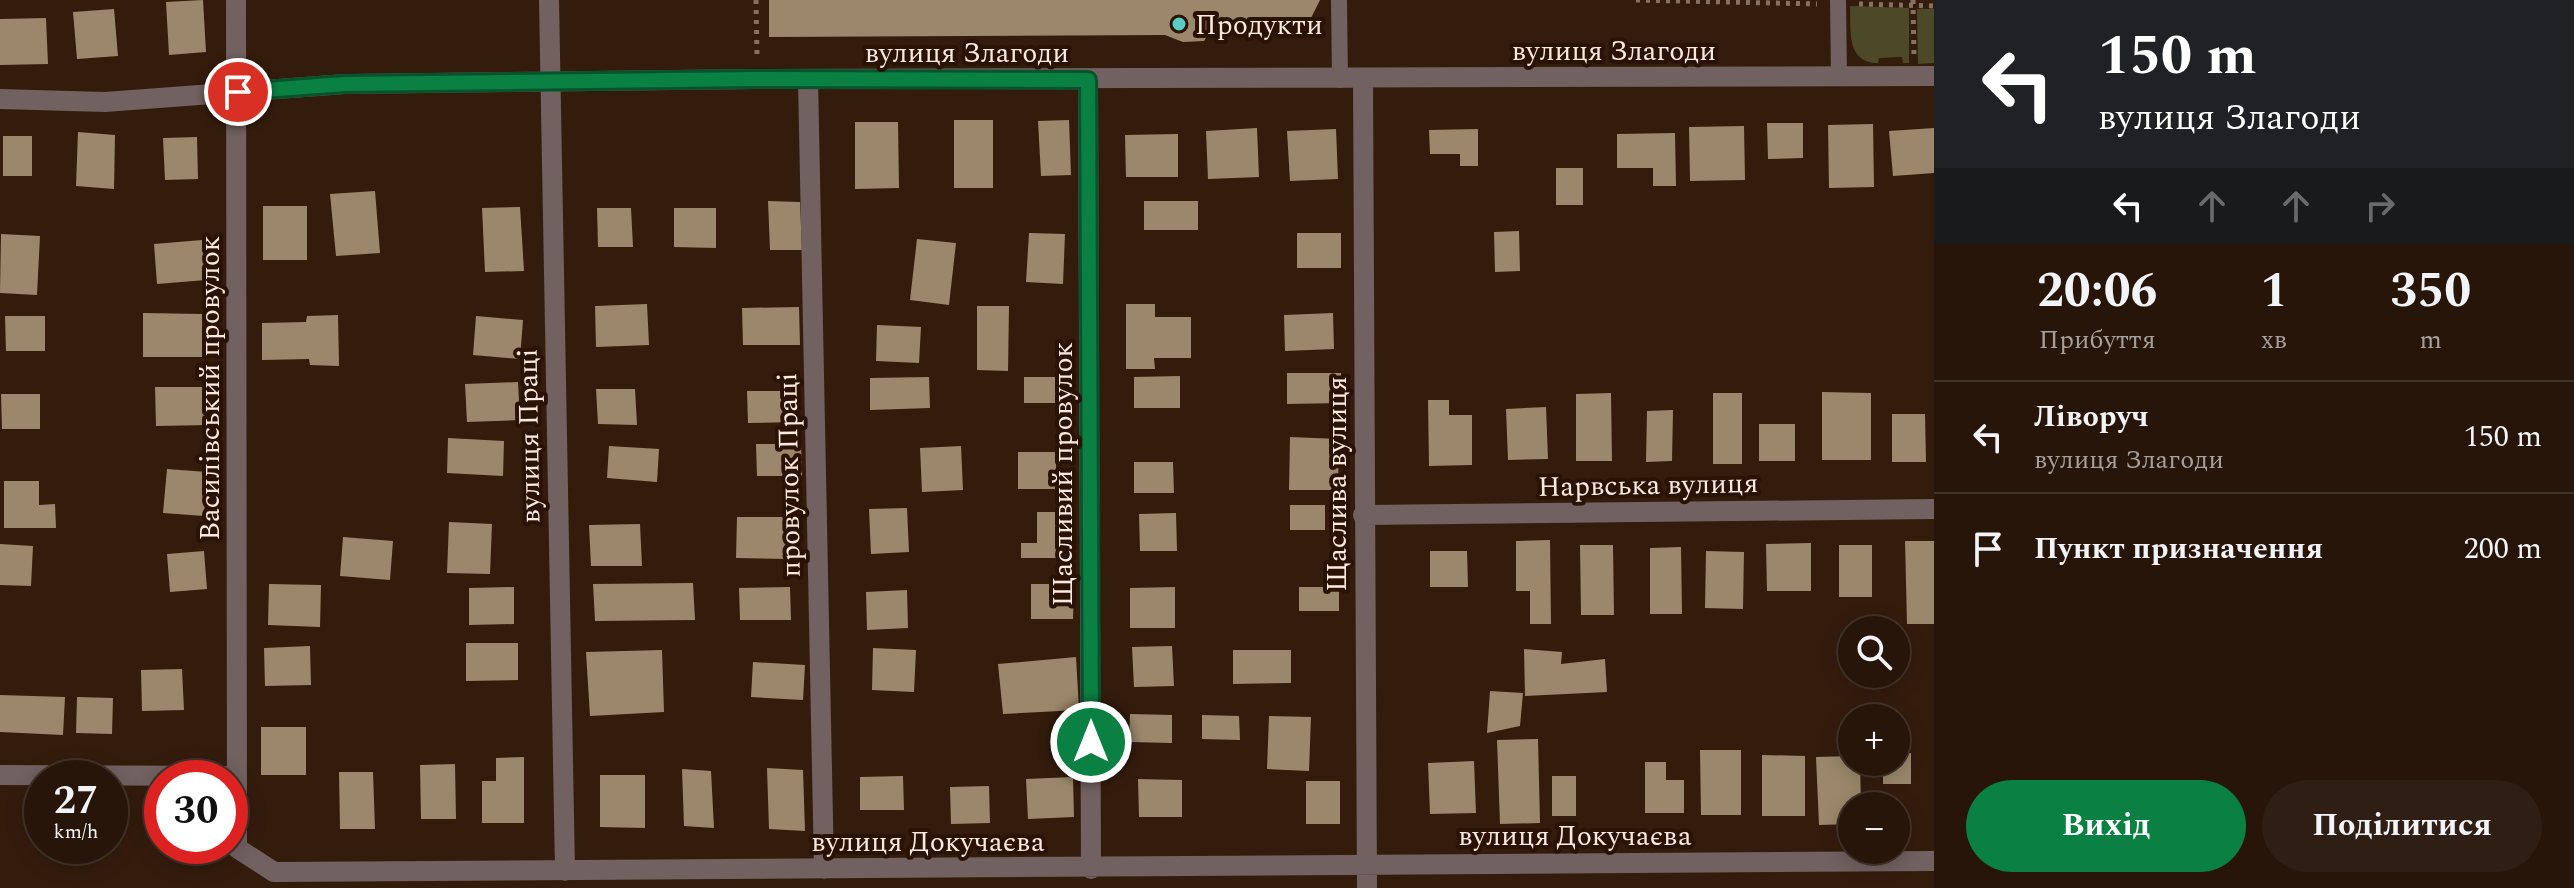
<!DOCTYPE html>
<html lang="uk">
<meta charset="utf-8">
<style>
body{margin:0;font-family:Spectral,serif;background:#2f1e13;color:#f1f3f6;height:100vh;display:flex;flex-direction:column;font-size:30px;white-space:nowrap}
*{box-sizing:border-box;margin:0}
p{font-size:26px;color:#a49f9c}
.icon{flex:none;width:44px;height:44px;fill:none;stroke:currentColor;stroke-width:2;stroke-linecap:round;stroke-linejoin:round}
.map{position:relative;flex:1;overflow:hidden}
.side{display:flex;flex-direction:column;background:#27150a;width:640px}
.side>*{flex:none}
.banner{background:#202124;color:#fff;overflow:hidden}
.controls{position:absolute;left:1838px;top:616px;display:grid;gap:16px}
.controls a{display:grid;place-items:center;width:72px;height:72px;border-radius:50%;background:#27150a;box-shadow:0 4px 20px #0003,0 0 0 2px #43342b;font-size:40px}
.speed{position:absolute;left:24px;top:760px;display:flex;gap:16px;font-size:40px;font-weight:700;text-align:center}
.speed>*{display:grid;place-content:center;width:104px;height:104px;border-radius:50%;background:#27150a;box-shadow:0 4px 20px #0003,0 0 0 2px #43342b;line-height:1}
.speed small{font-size:20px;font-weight:400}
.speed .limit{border:12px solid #d22;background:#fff;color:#111}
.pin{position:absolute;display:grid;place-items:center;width:68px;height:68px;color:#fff;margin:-34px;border:4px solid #fff;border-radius:50%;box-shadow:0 2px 8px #0007}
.me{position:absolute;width:88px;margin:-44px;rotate:0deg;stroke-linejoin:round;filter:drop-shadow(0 0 6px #0008)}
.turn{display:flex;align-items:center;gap:28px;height:168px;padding:0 32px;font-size:36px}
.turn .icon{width:104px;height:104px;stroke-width:2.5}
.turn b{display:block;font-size:56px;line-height:68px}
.lanes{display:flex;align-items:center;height:76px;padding:0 32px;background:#0003;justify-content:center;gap:40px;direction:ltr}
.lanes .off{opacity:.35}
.eta{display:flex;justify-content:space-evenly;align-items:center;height:136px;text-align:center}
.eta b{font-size:48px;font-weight:700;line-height:56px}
.action{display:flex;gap:16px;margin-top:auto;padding:16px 32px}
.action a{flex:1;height:92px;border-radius:48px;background:#0b8043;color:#fff;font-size:32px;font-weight:700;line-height:92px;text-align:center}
.action a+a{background:#2f1e13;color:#f1f3f6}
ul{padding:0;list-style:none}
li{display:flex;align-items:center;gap:24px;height:112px;padding:0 32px;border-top:2px solid #43342b}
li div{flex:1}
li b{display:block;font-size:30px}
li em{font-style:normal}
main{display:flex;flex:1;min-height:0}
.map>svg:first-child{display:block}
</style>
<main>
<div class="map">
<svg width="1934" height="888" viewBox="0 0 1934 888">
<rect width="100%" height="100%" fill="#341c0d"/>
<path fill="#4b4927" d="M1850 6 1909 8V63H1903L1902 57 1879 58 1878 63C1846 63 1851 31 1850 6Z
M1917 9H1934V63L1918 64Z"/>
<path fill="#9b886c" d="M203 0 206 52 169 55 166 2Z
M769 0H1320L1306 28H1212L1204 41 1183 42 1165 35 769 37Z
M114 9 118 56 77 59 73 12Z
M46 18 48 64 0 65V19Z
M954 120H993V188H954Z
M1069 120 1071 175 1041 176 1038 121Z
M855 122H898L899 188 855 189Z
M1767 123H1803V158L1768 159Z
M1873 124 1874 187 1829 188 1828 125Z
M1744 126 1745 180 1690 181 1689 127Z
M1257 128 1259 177 1208 179 1206 131Z
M1934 128V173L1893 176 1889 131Z
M1336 129 1338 179 1290 181 1287 131Z
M1478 129V166H1460V154H1430L1429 130Z
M78 132 115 135 114 189 76 186Z
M1675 133 1676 186H1653V168H1617V134Z
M1178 134V177H1126L1125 135Z
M3 136H32V176H3Z
M197 137 198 179 165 180 163 138Z
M1556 168H1583V205H1556Z
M375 191 380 253 336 256 330 194Z
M768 201 800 202 802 250H770Z
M1144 201H1198V230H1144Z
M263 206H307V260H263Z
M520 207 524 271 485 272 482 208Z
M597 208H631L633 247H598Z
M674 208H716V248L674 247Z
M1519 231 1520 271 1495 272 1494 232Z
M1029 233 1065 234 1063 284 1026 282Z
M1297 233H1341V268H1297Z
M1 234 40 236 37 295 0 293Z
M917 239 956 243 949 305 910 300Z
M202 240 206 280 157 284 154 244Z
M647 304 649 345 596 347 595 306Z
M1126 304H1155V317H1191V358H1154L1155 369H1126Z
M977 306H1009L1008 371 977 370Z
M799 307 800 345H743L742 308Z
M143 313 202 314V357H143Z
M1333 313 1334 349 1285 351 1284 315Z
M338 315 339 366 310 365 309 359 262 360V323L306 322 307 316Z
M5 316H45V351H6Z
M476 316 523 320 520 359 473 355Z
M877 325 921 327 919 363 876 361Z
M1287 373H1341V403L1287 404Z
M1180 376V408H1134V377Z
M929 377 930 408 870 410V378Z
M1024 377H1068L1067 403H1024Z
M518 382 520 420 467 422 465 384Z
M155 387H208L209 425 156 426Z
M596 389H635L637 425 598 424Z
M747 391H797V422L748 423Z
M1822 392 1871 393V460H1822Z
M1611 393 1612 461H1576V394Z
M1713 393H1742V464H1713Z
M1 394H40V429H2Z
M1428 400H1449V415H1472V465L1429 466Z
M1546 407 1548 459 1508 460 1506 409Z
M1673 410 1672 461 1646 462 1647 411Z
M1892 414H1925L1926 462H1892Z
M1759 424H1795V461H1759Z
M1290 437 1339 439 1338 490H1289Z
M448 438 504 441 503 476 447 473Z
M756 444H801L802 476H757Z
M609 446 659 449 657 482 607 478Z
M961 446 963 490 922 492 920 448Z
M1018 452H1056V489H1018Z
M1134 462H1173L1174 493H1134Z
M167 469 207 472 204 516 163 513Z
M4 481H39V505L55 504 56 528H4Z
M1290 505H1325V530H1290Z
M907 508 909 552 871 554 869 509Z
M1037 512H1074V558H1021V543H1037Z
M1176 513 1177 551H1140L1139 514Z
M737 517H787V559L736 558Z
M449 522 492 524 490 574 447 573Z
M640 524 642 566H591L589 525Z
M343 537 393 541 390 580 340 576Z
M1550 540 1551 624H1530V591H1516V541Z
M1905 541H1934V624H1907Z
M1811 543V591H1767L1766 544Z
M0 544 33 546 31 586 0 585Z
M1580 545H1613L1614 615H1581Z
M1839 545H1872V597H1839Z
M1681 547 1682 614H1650V548Z
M204 551 207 589 170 592 167 554Z
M1430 551H1467L1468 587H1430Z
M1706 551 1744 552 1743 609 1705 608Z
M693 583 695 620 595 621 593 584Z
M269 584 321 585 320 627 268 625Z
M1031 584H1074L1073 619H1031Z
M514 587V624L469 625V588Z
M790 587 791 620H740L739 588Z
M1175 587V628H1130V588Z
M1299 587H1339V611H1299Z
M907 590 908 628 867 630 866 592Z
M466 643H518V680L466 681Z
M310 646 311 685 265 686 264 648Z
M1172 646 1174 686 1134 687 1132 647Z
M873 648 916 650 914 692 872 690Z
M1524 649 1562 652 1561 664 1605 659 1607 692 1525 696Z
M662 650 664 712 590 716 586 652Z
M1233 650H1291V683L1233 684Z
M1076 657 1079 710 1003 714 998 664Z
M753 662 805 665 803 700 751 697Z
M182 669 184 710 142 711 141 670Z
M1490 691 1523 693 1520 726 1487 733Z
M0 695 65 697 63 735 0 732Z
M77 697 113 698 112 734 76 733Z
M1130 714 1172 715V743L1129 742Z
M1202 715 1239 716 1240 740 1202 739Z
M1269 716 1311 717 1309 771 1267 769Z
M261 727H306V775H261Z
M1538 739 1540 823 1500 824 1497 740Z
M1700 750H1741V815H1701Z
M1896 753H1911V784H1883V762H1896Z
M1762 755 1805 756V816H1762Z
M1852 756V762H1860L1861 806H1852V824L1819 825 1816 757Z
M524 757V823H482V781H496V758Z
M1474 761 1476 813 1430 814 1428 763Z
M1645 762H1666V780H1684V813H1645Z
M455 764 456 819H421L420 765Z
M767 768 803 770 805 831 769 829Z
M682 769 711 771 714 828 684 826Z
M339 772H373L375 829H340Z
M600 775H645V828L600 827Z
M903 776 904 810H860V777Z
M1552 776H1576V816H1552Z
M1073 777 1074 817 1028 819 1026 779Z
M1138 779 1182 780V817H1139Z
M1306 781H1340V824H1306Z
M989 786 990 823 951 824 950 787Z"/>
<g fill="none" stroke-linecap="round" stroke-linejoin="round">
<path stroke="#857064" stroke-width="5" stroke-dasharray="4 6" stroke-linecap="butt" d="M756 0 757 55
M1636 0 1817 4
M1913 0 1914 56
M1859 4 1934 6"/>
<path stroke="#716160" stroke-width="16" d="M1339 0 1340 80
M1838 0 1839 77"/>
<path stroke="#716160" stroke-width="20" d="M236 0 237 848 274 872 1934 861
M549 0 565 871
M808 79 824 869
M1363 79 1367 888
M1088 80 1091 869
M0 99 105 102 345 84 757 79 1934 76
M1363 515 1934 509
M0 775 237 776"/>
</g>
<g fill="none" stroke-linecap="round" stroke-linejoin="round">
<g stroke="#07532c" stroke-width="20">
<path id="route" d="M238 92 345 84 757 79 1088 80 1091 742"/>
</g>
<use href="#route" stroke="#0b8043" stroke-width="14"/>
</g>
<circle fill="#57cec2" stroke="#2a1205" stroke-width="3" cx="1179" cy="24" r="8"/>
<g text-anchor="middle" stroke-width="8" stroke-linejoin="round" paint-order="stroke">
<g font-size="28" fill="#fae9e0" stroke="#2a1205" text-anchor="start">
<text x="1195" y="34">Продукти</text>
</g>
<g font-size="28" fill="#fae9e0" stroke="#2a1205">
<text x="1614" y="60">вулиця Злагоди</text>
<text x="967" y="62">вулиця Злагоди</text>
<text transform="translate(209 388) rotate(-90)" y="10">Василівський провулок</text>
<text transform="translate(528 436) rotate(-91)" y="10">вулиця Праці</text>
<text transform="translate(1062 474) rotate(-90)" y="10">Щасливий провулок</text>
<text transform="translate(788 475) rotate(-91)" y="10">провулок Праці</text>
<text transform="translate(1336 484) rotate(-90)" y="10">Щаслива вулиця</text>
<text transform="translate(1648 484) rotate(-1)" y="10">Нарвська вулиця</text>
<text x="1575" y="845">вулиця Докучаєва</text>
<text x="928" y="851">вулиця Докучаєва</text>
</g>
</g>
</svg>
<div class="controls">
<a><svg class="icon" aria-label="search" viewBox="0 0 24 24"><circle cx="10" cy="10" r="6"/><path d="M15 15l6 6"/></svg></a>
<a>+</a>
<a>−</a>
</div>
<div class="speed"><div>27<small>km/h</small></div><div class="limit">30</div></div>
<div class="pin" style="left:238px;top:92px;background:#d93025"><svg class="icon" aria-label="arrive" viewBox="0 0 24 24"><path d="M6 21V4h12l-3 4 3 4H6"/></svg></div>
<svg class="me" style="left:1091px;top:742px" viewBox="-20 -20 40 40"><circle r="17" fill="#0b8043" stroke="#fff" stroke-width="3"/><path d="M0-11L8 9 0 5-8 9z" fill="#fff"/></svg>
</div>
<section class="side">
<div class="banner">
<div class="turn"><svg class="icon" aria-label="left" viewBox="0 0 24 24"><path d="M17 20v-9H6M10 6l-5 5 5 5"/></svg><div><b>150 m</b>вулиця Злагоди</div></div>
<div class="lanes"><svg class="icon" aria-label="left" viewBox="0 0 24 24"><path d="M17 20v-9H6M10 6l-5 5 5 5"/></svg><svg class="icon off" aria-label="ahead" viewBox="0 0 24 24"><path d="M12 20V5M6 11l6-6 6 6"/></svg><svg class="icon off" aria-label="ahead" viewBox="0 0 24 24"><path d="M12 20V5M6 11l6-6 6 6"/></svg><svg class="icon off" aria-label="right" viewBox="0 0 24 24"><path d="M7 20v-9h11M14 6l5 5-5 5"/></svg></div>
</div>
<div class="eta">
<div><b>20:06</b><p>Прибуття</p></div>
<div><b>1</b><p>хв</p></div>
<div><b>350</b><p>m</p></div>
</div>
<ul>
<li><svg class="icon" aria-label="left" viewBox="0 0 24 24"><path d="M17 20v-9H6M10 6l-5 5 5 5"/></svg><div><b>Ліворуч</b><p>вулиця Злагоди</p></div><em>150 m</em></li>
<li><svg class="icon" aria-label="arrive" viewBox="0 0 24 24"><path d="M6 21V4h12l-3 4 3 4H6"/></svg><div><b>Пункт призначення</b></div><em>200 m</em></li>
</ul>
<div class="action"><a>Вихід</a><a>Поділитися</a></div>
</section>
</main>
